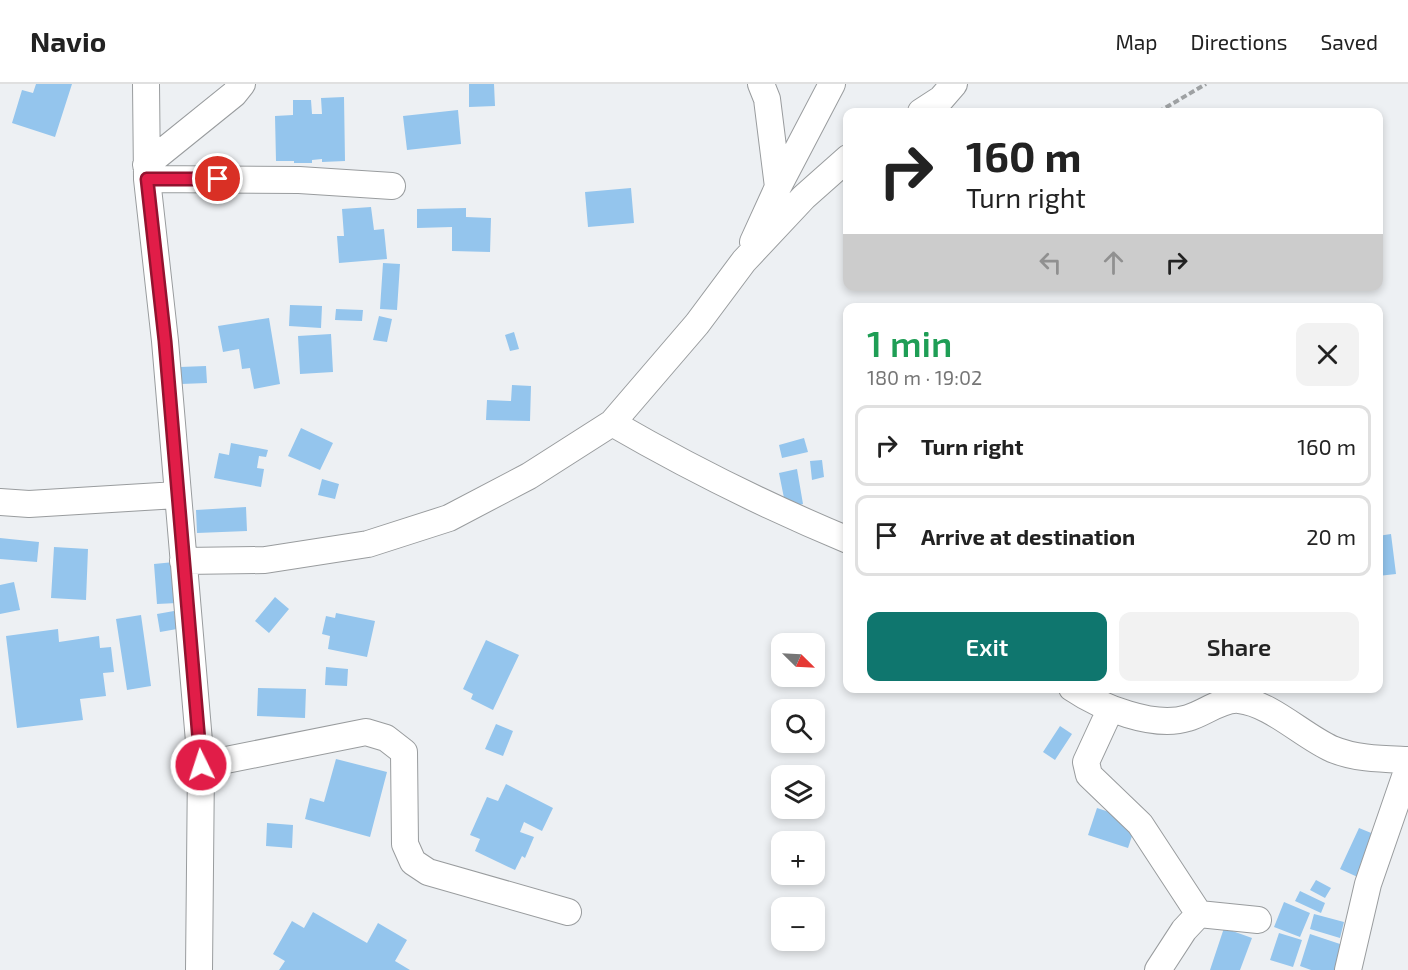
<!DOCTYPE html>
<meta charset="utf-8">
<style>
body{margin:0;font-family:"Exo 2",sans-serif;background:#f2f2f2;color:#222;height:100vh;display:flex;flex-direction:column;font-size:22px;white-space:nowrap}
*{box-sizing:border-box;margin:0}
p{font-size:20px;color:#767676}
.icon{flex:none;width:33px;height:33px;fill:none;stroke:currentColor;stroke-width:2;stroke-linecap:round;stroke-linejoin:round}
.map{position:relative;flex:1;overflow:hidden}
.side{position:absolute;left:843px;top:219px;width:540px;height:390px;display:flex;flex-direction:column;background:#fff;border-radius:12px;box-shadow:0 3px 9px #0003}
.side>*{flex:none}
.top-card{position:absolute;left:843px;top:24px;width:540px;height:183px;border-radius:12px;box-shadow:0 3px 9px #0003;background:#fff;color:#222;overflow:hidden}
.needle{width:39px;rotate:114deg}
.buttons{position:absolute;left:771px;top:549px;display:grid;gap:12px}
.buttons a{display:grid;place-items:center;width:54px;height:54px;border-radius:12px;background:#fff;box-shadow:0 3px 9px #0003;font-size:30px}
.pin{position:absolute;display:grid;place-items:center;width:51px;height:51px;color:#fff;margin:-26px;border:3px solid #fff;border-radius:50%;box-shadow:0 2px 6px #0007}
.me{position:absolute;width:66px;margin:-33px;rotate:356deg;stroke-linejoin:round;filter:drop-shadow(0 0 4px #0008)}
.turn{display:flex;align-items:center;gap:21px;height:126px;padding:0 24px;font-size:27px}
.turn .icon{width:78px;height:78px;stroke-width:2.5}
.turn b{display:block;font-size:42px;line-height:51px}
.lanes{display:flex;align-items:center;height:57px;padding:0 24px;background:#0003;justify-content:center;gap:30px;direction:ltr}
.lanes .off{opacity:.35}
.round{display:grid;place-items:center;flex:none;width:63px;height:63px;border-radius:12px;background:#f2f2f2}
.overview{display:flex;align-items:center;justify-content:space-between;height:102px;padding:0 24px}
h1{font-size:36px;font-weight:600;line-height:45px;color:#1e9e55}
.button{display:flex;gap:12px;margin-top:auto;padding:12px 24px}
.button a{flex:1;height:69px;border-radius:12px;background:#0f766e;color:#fff;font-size:24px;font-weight:600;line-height:69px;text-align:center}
.button a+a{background:#f2f2f2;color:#222}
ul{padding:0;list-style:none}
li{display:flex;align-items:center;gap:18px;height:81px;margin:0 12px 9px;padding:0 12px;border:3px solid #e0e0e0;border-radius:12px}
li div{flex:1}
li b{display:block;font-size:22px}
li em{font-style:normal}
header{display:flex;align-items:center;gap:36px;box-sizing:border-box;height:84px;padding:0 30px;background:#fff;border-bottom:2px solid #e0e0e0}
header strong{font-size:28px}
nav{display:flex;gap:33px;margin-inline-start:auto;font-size:21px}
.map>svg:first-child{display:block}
</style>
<header>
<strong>Navio</strong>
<nav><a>Map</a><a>Directions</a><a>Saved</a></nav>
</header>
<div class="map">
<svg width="1408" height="886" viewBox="0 0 1408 886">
<rect width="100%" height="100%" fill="#edf0f3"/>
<path fill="#94c5ed" d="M36 0H72L55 53 12 39 22 6 33 9Z
M469 0H494L495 22 469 23Z
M344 13 345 77 322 78V75L312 76V79H294V77H276L275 32 293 31V16H311L312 30H322L321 14Z
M458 26 461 60 407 66 403 32Z
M631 104 634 139 588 143 585 108Z
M371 123 374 146 384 145 387 175 339 179 337 152H344L342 125Z
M466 124V133L491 134 490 168 452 167V143L417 144V125Z
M383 179 400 180 397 226 380 225Z
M290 221 322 222 321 244 289 242Z
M336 225 363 226 362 237 335 236Z
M379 232 392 235 387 258 373 256Z
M269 234 280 300 254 305 250 284 242 285 239 265 223 268 218 242Z
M514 248 519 265 510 267 505 251Z
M331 250 333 288 300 290 298 252Z
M206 282 207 299 181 300 180 283Z
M512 301 531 302 530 337 486 336 487 316 511 317Z
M301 344 333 359 320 386 288 372Z
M804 354 808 368 782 374 779 361Z
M231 359 268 366 266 373 259 372 257 384 264 385 261 403 214 394 219 369 229 371Z
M822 376 824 393 812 396 810 377Z
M797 385 803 420 786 424 779 389Z
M322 395 339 400 335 415 318 411Z
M246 423 247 447 197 449 196 426Z
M1391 450 1396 490 1378 492V452Z
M0 454 39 458 37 478 0 475Z
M54 463 88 465 86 516 51 514Z
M174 478 177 519 157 520 154 480Z
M14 498 20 526 0 530V501Z
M275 513 289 525 269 549 255 537Z
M174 527 177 545 160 548 157 530Z
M336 529 375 537 367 573 328 565 330 552 322 550 326 532 335 534Z
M141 531 151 602 127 606 116 535Z
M58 545 59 558 99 552 100 564 111 563 114 588 103 589 106 612 80 615 83 636 17 644 6 552Z
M486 556 519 571 493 626 471 615 473 610 463 605Z
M326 583 348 585 347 602 325 601Z
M258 604 306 605 305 634 257 632Z
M496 640 513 647 503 672 485 665Z
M1060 642 1072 650 1055 676 1043 668Z
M336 675 387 688 370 753 305 735 310 714 324 718Z
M506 700 553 724 542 747 524 738 520 748 534 753 525 774 522 772 515 786 475 767 480 755 470 751 487 713 498 717Z
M1097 724 1137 737 1128 764 1088 751Z
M267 739 293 741 292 764 266 762Z
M1359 744 1381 753 1362 795 1340 785Z
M1316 796 1331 804 1325 814 1310 806Z
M1300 807 1325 819 1321 829 1295 817Z
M1284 818 1310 829 1300 853 1274 843Z
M313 828 367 859 378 839 407 856 395 877 410 886H279L285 877 273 870 292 837 304 844Z
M1314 830 1344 838 1340 854 1310 845Z
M1224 844 1252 854 1240 886H1210Z
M1279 849 1302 856 1293 883 1270 876Z
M1310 850 1346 862 1338 886H1311L1300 882Z"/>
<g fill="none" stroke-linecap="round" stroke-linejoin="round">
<g stroke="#999c9e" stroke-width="28">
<path id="minor" d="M146 0 147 95 165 257 201 681 199 886
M761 0 767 15 778 103
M921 28 941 15 954 0
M146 81 234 10 242 0
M147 95 299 96 392 102
M753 158 778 103 832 0
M612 339C688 383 766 422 848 456
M0 418 29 420 177 411
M183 477 265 476 368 460 449 434 529 392 612 339 697 240 744 177 804 113 848 74
M1072 604C1100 623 1154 645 1188 634 1203 630 1223 614 1239 616 1270 619 1303 652 1332 665 1356 675 1382 675 1408 676
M1110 626 1086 678 1089 691 1140 740 1199 830
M201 681 366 648 386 654 404 668 405 760 413 778 428 788 568 828
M1158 886 1184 846 1199 830 1258 836
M1348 886 1368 800 1408 684"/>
</g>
<path stroke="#9ea1a3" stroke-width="4" stroke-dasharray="6 3" stroke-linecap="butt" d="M1158 28 1206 0"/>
<use href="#minor" stroke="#fff" stroke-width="26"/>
</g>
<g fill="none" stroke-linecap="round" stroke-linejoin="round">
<g stroke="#92132f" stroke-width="15">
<path id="route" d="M201 681 165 257 147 95H218"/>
</g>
<use href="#route" stroke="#e11d48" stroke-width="10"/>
</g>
</svg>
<div class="buttons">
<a><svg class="needle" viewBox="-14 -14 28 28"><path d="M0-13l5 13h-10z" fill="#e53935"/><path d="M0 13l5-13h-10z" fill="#767676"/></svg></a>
<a><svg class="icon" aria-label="search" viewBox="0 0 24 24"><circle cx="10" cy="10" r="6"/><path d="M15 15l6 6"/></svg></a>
<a><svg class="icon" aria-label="layers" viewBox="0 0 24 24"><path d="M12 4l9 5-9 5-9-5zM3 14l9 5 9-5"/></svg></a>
<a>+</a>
<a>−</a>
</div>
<div class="pin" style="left:218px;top:95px;background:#d93025"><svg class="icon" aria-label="arrive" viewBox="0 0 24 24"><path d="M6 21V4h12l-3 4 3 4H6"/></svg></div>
<svg class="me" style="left:201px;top:681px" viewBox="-20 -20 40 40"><circle r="17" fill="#e11d48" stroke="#fff" stroke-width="3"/><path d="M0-11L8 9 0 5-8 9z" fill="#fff"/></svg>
<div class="top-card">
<div class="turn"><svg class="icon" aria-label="right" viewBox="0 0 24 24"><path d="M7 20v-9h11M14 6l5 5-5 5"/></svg><div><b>160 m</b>Turn right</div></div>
<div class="lanes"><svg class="icon off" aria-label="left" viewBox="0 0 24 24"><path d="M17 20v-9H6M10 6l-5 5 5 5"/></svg><svg class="icon off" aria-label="ahead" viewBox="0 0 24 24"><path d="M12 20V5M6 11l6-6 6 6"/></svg><svg class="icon" aria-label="right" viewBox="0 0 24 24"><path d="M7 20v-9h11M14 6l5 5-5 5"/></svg></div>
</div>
<section class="side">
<div class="overview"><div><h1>1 min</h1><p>180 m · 19:02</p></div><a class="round"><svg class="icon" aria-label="close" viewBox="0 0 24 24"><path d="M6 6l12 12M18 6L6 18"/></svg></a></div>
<ul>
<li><svg class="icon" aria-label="right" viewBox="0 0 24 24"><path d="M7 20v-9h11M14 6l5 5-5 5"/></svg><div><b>Turn right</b></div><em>160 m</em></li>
<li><svg class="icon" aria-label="arrive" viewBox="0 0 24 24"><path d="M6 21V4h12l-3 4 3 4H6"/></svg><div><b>Arrive at destination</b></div><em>20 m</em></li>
</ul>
<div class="button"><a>Exit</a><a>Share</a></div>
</section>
</div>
